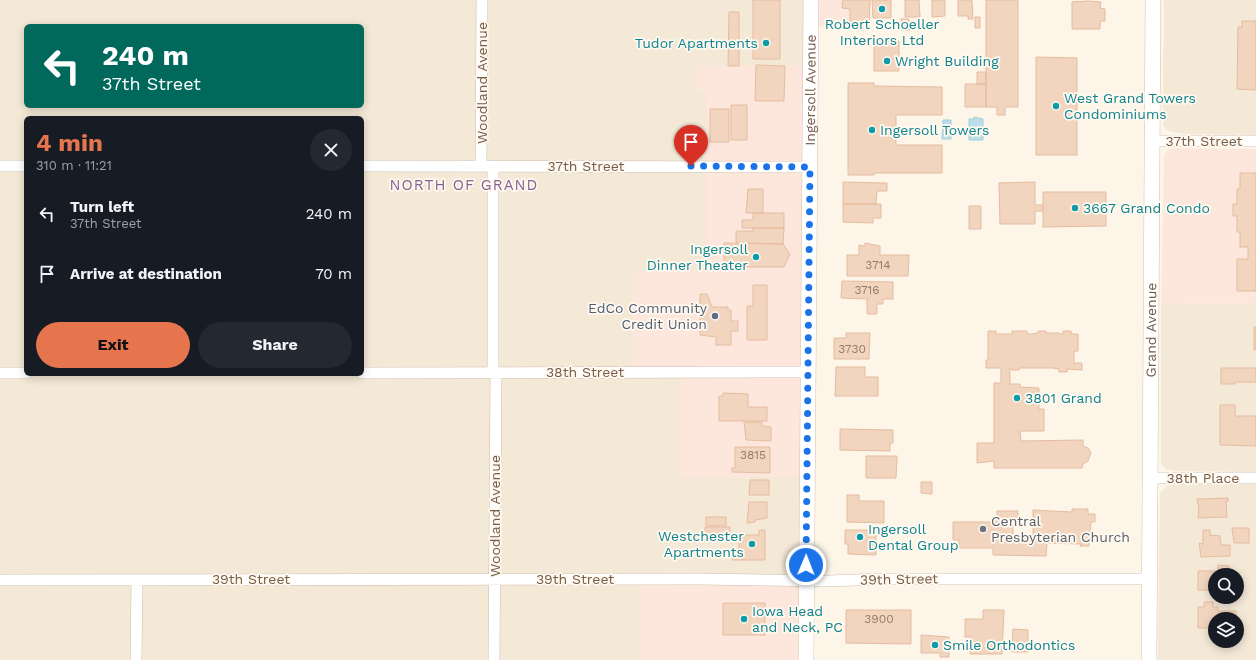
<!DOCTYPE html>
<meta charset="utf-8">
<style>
body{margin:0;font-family:"Work Sans",sans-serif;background:#242831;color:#f1f3f6;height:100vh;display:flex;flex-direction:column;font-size:15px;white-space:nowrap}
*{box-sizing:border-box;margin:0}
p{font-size:13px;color:#9ea1a6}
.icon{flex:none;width:22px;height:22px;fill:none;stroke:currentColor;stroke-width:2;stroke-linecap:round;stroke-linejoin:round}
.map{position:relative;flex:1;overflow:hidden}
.side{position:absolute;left:24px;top:116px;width:340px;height:260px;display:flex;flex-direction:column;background:#171b24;border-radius:6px;box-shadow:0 2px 10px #0003}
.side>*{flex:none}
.hud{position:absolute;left:24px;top:24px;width:340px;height:84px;border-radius:6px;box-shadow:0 2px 10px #0003;background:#00695c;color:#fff;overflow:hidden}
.controls{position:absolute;left:1208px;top:568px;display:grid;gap:8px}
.controls a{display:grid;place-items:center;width:36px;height:36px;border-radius:50%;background:#171b24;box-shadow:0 2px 10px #0003;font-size:20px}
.pin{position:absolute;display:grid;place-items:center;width:34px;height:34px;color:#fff;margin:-41px -17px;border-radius:50% 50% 50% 0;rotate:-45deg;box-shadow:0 0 4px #0007}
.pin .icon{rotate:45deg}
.me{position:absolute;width:44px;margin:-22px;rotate:1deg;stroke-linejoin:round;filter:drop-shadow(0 0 3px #0008)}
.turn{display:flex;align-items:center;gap:14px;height:84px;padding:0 12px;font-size:18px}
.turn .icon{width:52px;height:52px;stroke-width:2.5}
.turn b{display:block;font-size:28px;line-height:34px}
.round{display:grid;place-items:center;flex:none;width:42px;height:42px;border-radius:21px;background:#242831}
.summary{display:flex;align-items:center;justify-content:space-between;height:68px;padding:0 12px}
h1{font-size:24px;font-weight:700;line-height:30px;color:#e6754d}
.cta{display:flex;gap:8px;margin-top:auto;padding:8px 12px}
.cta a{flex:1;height:46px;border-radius:24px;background:#e6754d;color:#111;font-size:16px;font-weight:700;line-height:46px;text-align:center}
.cta a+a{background:#242831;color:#f1f3f6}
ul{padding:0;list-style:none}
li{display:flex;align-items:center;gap:12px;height:60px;padding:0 12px}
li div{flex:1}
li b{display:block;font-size:15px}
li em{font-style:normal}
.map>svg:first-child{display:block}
</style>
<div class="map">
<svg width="1256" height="660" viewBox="0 0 1256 660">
<rect width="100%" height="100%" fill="#fdf5e8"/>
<path fill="#f4e8d6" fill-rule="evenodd" d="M0 0H811L810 66 695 65 706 90V271H632V372H680L807 477 806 581 639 579V660H0ZM26 26H362V106H26ZM26 118H362V374H26Z
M1164 0H1256V135L1184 134 1168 131 1165 128 1163 124Z
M1161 303 1256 304V472L1175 471 1166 469 1161 464Z
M1178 484H1256V660H1158L1160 493 1167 486ZM1215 575H1237V597H1215ZM1215 619H1237V641H1215Z"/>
<path fill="#fde7dc" d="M811 0H871L870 27H811Z
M695 65 810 66 807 477 679 478 680 372H632V271L706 270V90H695Z
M1174 148 1256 149V304L1161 303 1164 160V155L1168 150Z
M639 579 806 581V660H639Z"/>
<path fill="#bcdfe7" stroke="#a2ced9" d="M974 117 983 119V140H969V119H974Z
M943 120H951V139H942Z"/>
<path fill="#f2d5bf" stroke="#e5bca0" d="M753 0H780V59H753Z
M843 0H870L869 23 850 22V9L842 8Z
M872 0H891V18H873Z
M905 0H919L920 17H905Z
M932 0H945V16L932 17Z
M958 0H972L973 19H968V16H958Z
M986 0H1018V107H1005V115H997V107H986Z
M1087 1 1101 2 1100 8 1105 9V21H1100V29H1072V2Z
M729 12H739V66H728Z
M975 17H980V28H975Z
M901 19H909L910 30H901Z
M1242 21H1256V90L1237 89 1238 27H1242Z
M874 41H899V71H874Z
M1036 57 1077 58V155H1036Z
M756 65 785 66 784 101H755Z
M977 72H986V84H977Z
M848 83H874V86L942 87V115H896V145H942V173H874V175H848Z
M965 84H986V107H965Z
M731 105H747V140H731Z
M710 109H729V142H710Z
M1240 173H1256V291H1237V259H1248V247H1240V232H1237V216H1233V204H1237V189H1240Z
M843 182 887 183V191H877L876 204H843Z
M1035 182V205H1043V211H1035V224H1000L999 183Z
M748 189H763V213H746Z
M1043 192H1106V226L1043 227Z
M843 204H881V218H873V223L843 222Z
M969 206H981V229H969Z
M753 213H784V228H742V220H753Z
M753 228H784L783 244 736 243V231H753Z
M724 243 783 244 790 254 784 267H724Z
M865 243 880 246V255H909L908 276H847V255H859V245L865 246Z
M842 281 893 282V299H883V304H877V314H867V300L868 299 841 298Z
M753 285H767V340H747V306H753Z
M700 294H707L712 307H728V310H731V321H738V331H731V345H716V337L700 335Z
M1254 327H1256V350H1254Z
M988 331H996V334H1012V331H1027V334H1031L1038 333V331H1046V333H1059V334H1063V331H1071V334H1078V351H1074V363H1082V370L1067 369V372H1059V369L1053 368H1019V370H1012V368H1010V384H1020V387L1039 388V409H1044V431H1020L1021 441 1083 440V446L1088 448 1091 453 1088 461 1083 464 1082 468H994V461L977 463V443H994V383H1001V368H986V360H988Z
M846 333H870L869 359H834V338H846Z
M836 367H865V377H878V396H835Z
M1221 368H1256V382H1235V384H1221Z
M723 393 748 394V407H767V421H719V396H723Z
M1220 405H1235V416H1256V446L1220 445Z
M744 422H762V426L771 427V441L746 440Z
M840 429 893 430V443H890V451L840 450Z
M735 447H770V473L732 472V468H735Z
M866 456H897L896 478H866Z
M750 480H769V495H749Z
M921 482H932V494L921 493Z
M847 495H859V501H884V523L847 522Z
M1228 498V501H1226L1227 517 1198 518 1199 505H1198L1197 499Z
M749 502H767V518L755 520V522L747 523Z
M1072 509H1088V514H1095V522H1091L1089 546H1080L1081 544 1047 543 1046 556 993 555V548H959V540H953V522H997V511H1018V525H1013V538H1033V510L1072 512Z
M706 517H726V526H706Z
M705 527H730V537H705Z
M1232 528H1249V543H1234Z
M759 530H765V560H732V555H737L739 552V535H759Z
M845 530H876V555L848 554V544H845Z
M1203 530H1210V535L1220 536 1221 545H1230V556L1201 557 1199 543 1203 544Z
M1218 565 1229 566 1228 575H1215L1214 590H1198V571H1218Z
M1204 602H1213V607H1218V611H1236V619H1223V616H1217V619H1215V628H1198V607H1204Z
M723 603H765V635H723Z
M846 610H911V644L846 643Z
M983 610H1004L1002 654H970L971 637H965V619H983Z
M1013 629 1028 630V652H1012Z
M921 635 949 637V657H940V653H921Z"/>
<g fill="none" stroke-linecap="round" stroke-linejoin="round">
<g stroke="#cfbdad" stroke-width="12">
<path id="street" d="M1152 141H1256
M0 166H26
M362 166 810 167
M481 166 482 0
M493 372V166
M0 373H26
M362 373 808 372
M1151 478H1256
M0 580 701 579 830 581 878 579H1150
M136 660 137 580
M494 660 496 372"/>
</g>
<g stroke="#d4c0ad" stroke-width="16">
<g id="secondary">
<path id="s1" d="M806 660 811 0"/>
<path id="s2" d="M1149 660 1153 0"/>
</g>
</g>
<use href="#street" stroke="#fff" stroke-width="11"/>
<use href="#secondary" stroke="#fff" stroke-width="15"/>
</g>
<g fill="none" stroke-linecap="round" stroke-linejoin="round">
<path stroke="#1a73e8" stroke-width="7" stroke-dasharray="0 12.6" d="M691 166 810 167 806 565"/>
</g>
<g fill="#0f9aa8" stroke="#fff9ef" stroke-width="1.5">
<circle cx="882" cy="9" r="4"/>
<circle cx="766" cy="43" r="4"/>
<circle cx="887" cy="61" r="4"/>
<circle cx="1056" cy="106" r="4"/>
<circle cx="872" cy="130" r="4"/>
<circle cx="1075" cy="208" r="4"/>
<circle cx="756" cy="257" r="4"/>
<circle cx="1017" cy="398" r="4"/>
<circle cx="860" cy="537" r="4"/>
<circle cx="752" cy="544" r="4"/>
<circle cx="744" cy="619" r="4"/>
<circle cx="935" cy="645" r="4"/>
</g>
<circle fill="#5c6f8a" stroke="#fff9ef" stroke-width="1.5" cx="715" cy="316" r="4"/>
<circle fill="#6b7280" stroke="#fff9ef" stroke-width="1.5" cx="983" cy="529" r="4"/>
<g text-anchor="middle" stroke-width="3.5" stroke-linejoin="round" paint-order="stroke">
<g font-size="12" fill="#967b68">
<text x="878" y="269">3714</text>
<text x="867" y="294">3716</text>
<text x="852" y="353">3730</text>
<text x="753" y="459">3815</text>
<text x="879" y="623">3900</text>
</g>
<g font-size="14" fill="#0d838f" stroke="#fff9ef" text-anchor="start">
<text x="882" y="29" text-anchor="middle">Robert Schoeller<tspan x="882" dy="16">Interiors Ltd</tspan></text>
<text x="758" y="48" text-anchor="end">Tudor Apartments</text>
<text x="895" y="66">Wright Building</text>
<text x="1064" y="103">West Grand Towers<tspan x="1064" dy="16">Condominiums</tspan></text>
<text x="880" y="135">Ingersoll Towers</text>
<text x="1083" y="213">3667 Grand Condo</text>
<text x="748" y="254" text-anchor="end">Ingersoll<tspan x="748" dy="16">Dinner Theater</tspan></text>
<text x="1025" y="403">3801 Grand</text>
<text x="868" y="534">Ingersoll<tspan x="868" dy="16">Dental Group</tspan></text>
<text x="744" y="541" text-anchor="end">Westchester<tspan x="744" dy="16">Apartments</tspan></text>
<text x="752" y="616">Iowa Head<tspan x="752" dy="16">and Neck, PC</tspan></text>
<text x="943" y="650">Smile Orthodontics</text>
</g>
<g font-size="14" fill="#775d4b" stroke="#fff9ef">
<text transform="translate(482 83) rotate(-90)" y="5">Woodland Avenue</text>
<text dy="5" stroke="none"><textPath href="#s1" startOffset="570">Ingersoll Avenue</textPath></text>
<text x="1204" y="146">37th Street</text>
<text x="586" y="171">37th Street</text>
<text dy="5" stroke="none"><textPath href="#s2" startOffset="330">Grand Avenue</textPath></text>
<text x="585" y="377">38th Street</text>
<text x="1203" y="483">38th Place</text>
<text transform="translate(495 516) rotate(-90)" y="5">Woodland Avenue</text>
<text x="251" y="584">39th Street</text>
<text x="575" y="584">39th Street</text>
<text transform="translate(899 579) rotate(-1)" y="5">39th Street</text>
</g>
<g font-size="14" fill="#4e5e75" stroke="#fff9ef" text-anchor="end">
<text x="707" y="313">EdCo Community<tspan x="707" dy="16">Credit Union</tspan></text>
</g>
<g font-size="14" fill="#5b616d" stroke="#fff9ef" text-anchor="start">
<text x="991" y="526">Central<tspan x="991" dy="16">Presbyterian Church</tspan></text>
</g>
<g font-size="15" letter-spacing="1" fill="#856393" stroke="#fff9ef">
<text x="464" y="190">NORTH OF GRAND</text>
</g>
</g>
</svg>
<div class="controls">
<a><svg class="icon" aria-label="search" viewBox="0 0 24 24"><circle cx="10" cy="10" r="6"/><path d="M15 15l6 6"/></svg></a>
<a><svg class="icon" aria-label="layers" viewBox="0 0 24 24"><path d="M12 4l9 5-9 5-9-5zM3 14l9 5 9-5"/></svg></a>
</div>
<div class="pin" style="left:691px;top:166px;background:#d93025"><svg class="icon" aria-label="arrive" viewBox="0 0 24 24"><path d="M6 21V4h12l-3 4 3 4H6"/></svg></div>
<svg class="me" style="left:806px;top:565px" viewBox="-20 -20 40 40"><circle r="17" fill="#1a73e8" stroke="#fff" stroke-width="3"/><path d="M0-11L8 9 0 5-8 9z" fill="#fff"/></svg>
<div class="hud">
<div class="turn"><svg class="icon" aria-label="left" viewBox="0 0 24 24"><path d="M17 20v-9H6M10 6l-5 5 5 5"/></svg><div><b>240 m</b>37th Street</div></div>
</div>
<section class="side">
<div class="summary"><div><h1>4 min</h1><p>310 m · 11:21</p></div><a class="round"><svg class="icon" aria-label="close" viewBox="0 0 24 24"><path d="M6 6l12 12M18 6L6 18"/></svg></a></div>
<ul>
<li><svg class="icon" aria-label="left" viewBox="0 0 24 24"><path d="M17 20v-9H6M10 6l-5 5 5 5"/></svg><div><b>Turn left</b><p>37th Street</p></div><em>240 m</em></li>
<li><svg class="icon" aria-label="arrive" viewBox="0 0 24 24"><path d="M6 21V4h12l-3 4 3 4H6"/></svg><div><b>Arrive at destination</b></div><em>70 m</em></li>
</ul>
<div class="cta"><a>Exit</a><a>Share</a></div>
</section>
</div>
